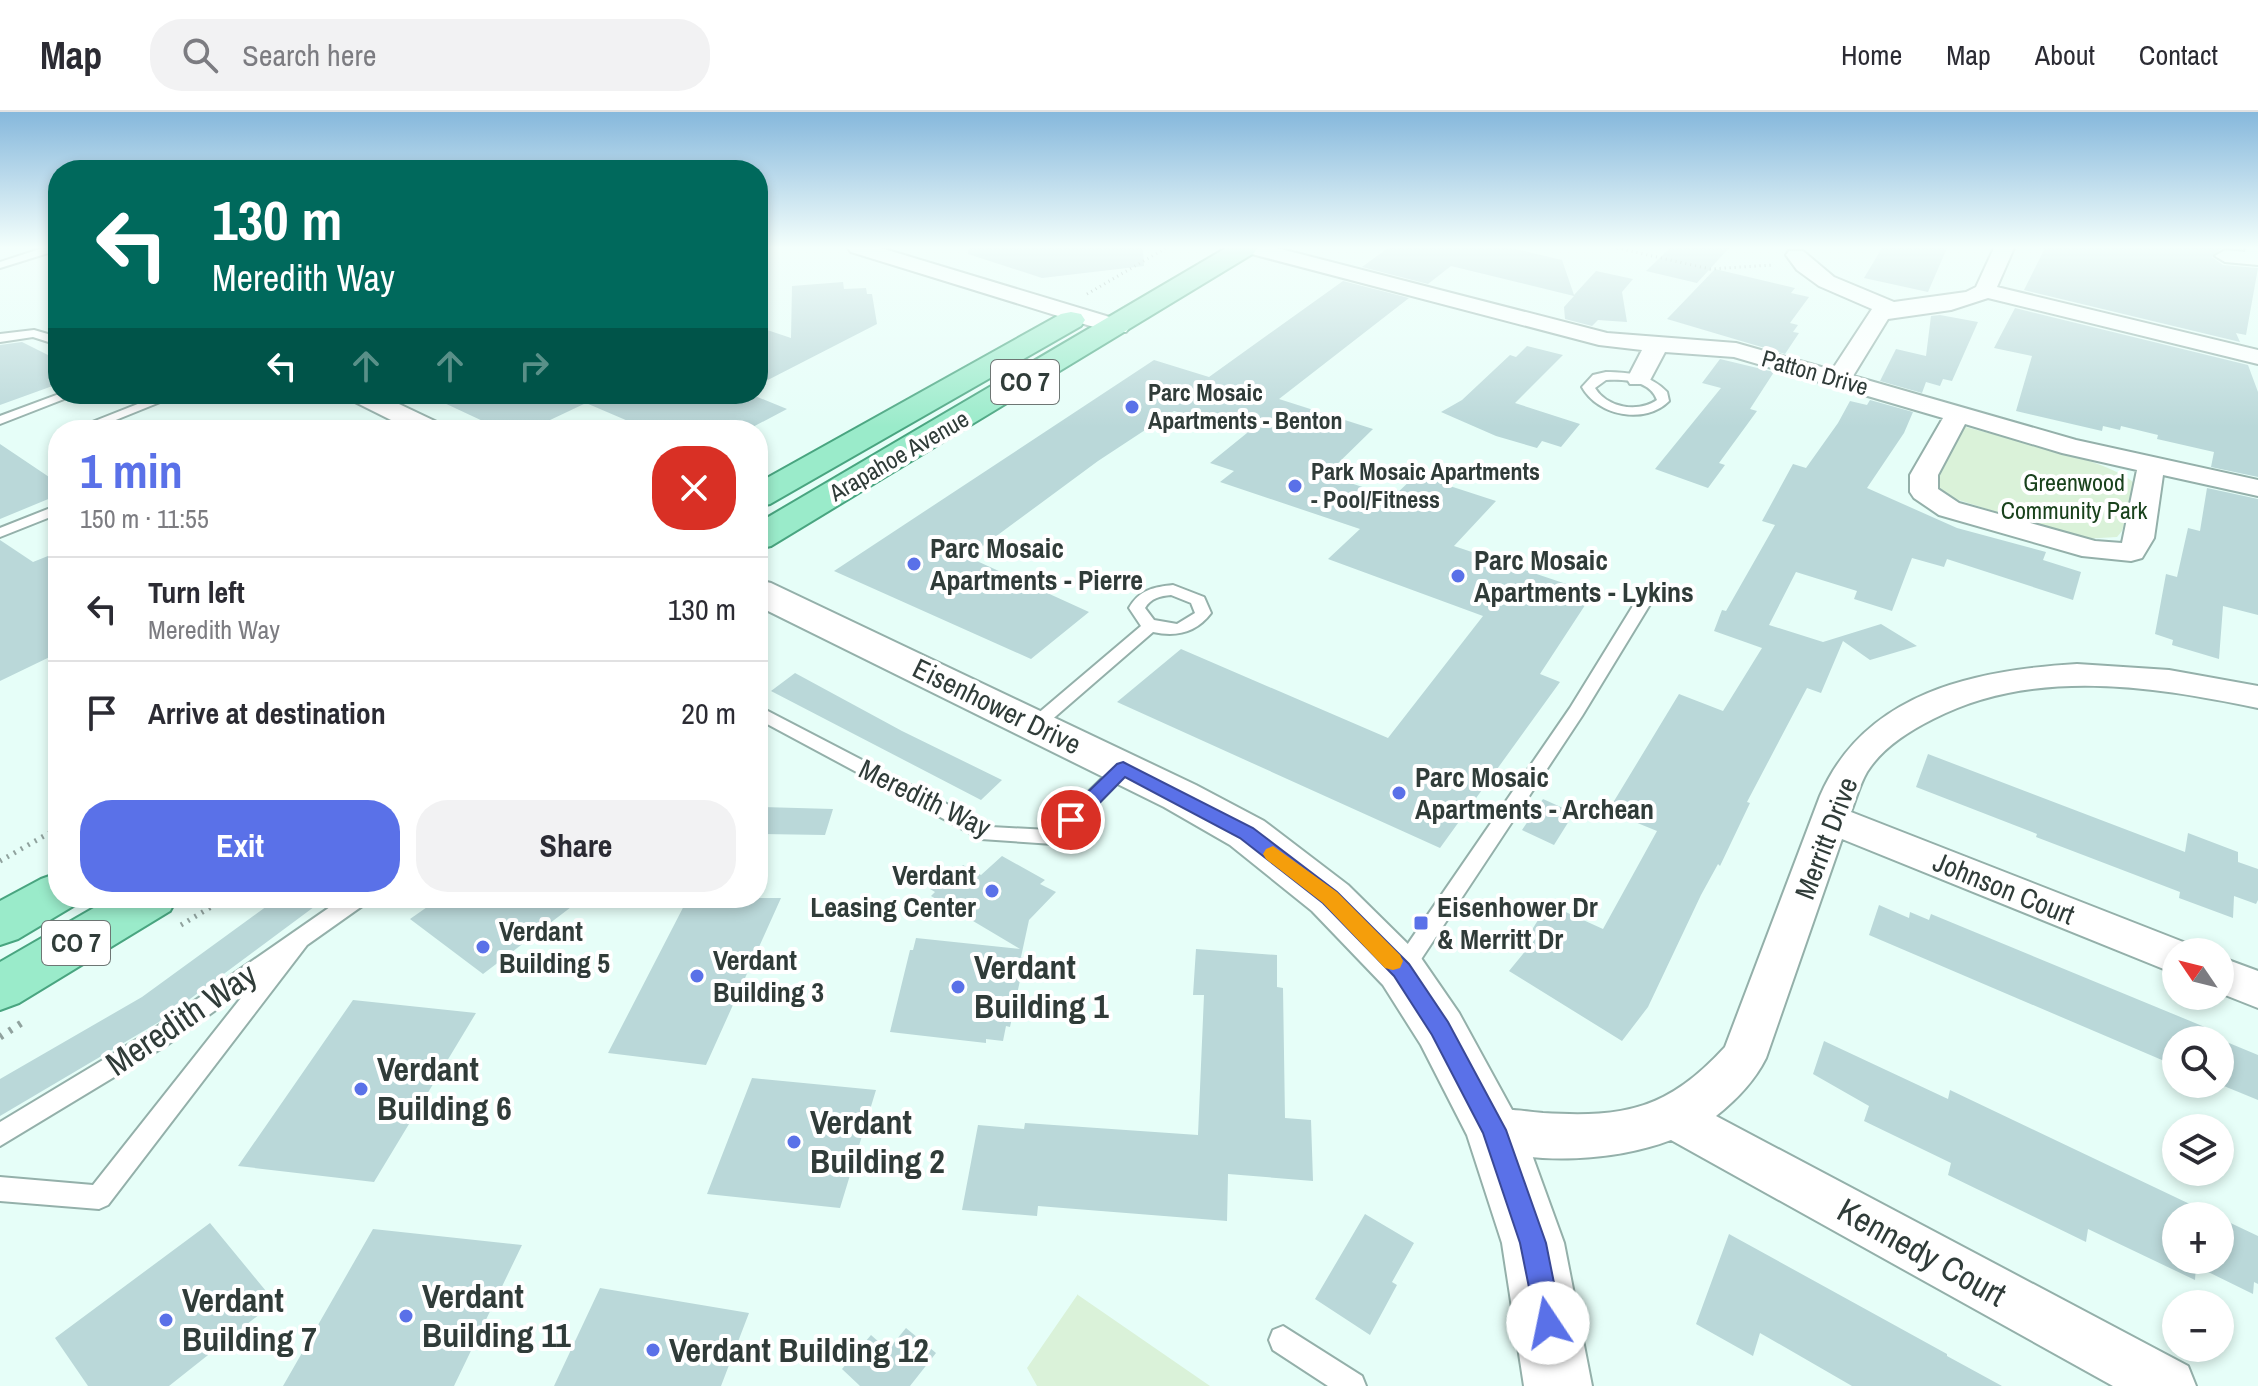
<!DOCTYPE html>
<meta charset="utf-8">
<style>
body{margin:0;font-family:"Archivo Narrow",sans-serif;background:#f2f2f3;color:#2b2b33;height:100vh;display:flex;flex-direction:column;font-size:30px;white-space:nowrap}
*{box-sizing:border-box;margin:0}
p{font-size:26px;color:#7c7c81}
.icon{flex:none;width:44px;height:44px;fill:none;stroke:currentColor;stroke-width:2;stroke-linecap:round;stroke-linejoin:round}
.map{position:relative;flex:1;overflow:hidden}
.side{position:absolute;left:48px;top:308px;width:720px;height:488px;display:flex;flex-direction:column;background:#fff;border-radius:32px;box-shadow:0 4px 12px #0003}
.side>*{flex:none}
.hud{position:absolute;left:48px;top:48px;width:720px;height:244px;border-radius:32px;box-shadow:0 4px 12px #0003;background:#00695c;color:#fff;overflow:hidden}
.needle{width:52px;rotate:305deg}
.fabs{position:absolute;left:2162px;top:826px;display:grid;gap:16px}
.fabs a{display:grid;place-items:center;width:72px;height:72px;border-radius:50%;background:#fff;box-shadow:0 4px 12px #0003;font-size:40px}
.pin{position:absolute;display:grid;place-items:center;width:68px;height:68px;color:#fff;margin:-34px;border:4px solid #fff;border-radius:50%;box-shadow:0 2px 8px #0007}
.me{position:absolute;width:88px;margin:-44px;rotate:349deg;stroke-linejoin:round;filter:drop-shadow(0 0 6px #0008)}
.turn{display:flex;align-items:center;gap:28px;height:168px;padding:0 32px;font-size:36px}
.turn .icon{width:104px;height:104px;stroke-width:2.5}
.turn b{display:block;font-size:56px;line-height:68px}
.lanes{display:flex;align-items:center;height:76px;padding:0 32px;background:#0003;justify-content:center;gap:40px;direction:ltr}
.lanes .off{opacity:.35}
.round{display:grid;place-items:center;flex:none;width:84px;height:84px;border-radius:32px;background:#f2f2f3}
.summary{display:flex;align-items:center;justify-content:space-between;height:136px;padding:0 32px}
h1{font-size:48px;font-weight:700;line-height:60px;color:#5a71e8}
.button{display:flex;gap:16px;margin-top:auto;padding:16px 32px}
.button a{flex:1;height:92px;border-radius:32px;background:#5a71e8;color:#fff;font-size:32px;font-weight:700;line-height:92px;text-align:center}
.button a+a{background:#f2f2f3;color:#2b2b33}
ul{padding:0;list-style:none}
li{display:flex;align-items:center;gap:24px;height:104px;padding:0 32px;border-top:2px solid #e1e1e2}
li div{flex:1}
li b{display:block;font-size:30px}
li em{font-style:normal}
header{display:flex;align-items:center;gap:48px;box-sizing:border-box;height:112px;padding:0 40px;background:#fff;border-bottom:2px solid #e1e1e2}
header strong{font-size:38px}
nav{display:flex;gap:44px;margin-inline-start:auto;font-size:28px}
.search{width:560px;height:72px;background:#f2f2f3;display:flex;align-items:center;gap:20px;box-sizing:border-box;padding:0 28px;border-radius:32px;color:#7c7c81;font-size:30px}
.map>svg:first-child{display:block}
</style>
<header>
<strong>Map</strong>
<div class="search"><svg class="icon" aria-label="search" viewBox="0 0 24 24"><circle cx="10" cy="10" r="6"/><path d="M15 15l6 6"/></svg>Search here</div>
<nav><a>Home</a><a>Map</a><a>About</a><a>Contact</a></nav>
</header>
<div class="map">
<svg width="2258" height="1274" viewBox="0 0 2258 1274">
<rect width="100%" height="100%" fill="#e6fef8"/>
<path fill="#daf2d9" d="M1963 314C2002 326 2110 347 2135 372L2122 419 2117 425 2082 427 1946 384 1936 371Z
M1078 1182V1183L1210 1274H1037L1027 1256Z"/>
<path fill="#bad8d9" d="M969 136H1143L1144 154 1042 166 968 142Z
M1388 136H1511L1562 148 1574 183 1596 159 1633 167 1622 180 1627 210 1598 208 1592 214 1565 207 1564 195 1574 184 1451 154 1428 172 1362 155Z
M1670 136H1729L1697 171 1646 159Z
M1882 136H1947L1928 180 1864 166Z
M2045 136H2222L2212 145 2223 153 2258 156 2246 223 2236 221 2240 230 2024 178Z
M1715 157 1795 176 1791 181 1809 185 1790 211 1798 213 1793 220 1799 221 1785 242 1667 207Z
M1343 169 1409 186 1279 287 1373 317 1326 363 1393 385 1416 363 1496 389 1454 434 1593 481 1540 562 1560 570 1440 736 1117 590 1181 537 1388 626 1483 504 1328 447 1360 417 1220 370 1234 359 1210 351 1247 321 1174 299 1098 349 968 445 1089 500 1031 547 834 459 1154 248 1209 265Z
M843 170 844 177 866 176 867 182H872L877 212 758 273V215L791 226 792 174Z
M2015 196 2248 253 2258 280V365L2211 355 2214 340 2157 327 2158 323 2121 314 2120 318 2103 314 2102 319 2016 299 2032 244 1994 236Z
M1940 203 1978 210 1952 269 1943 267 1940 274 1926 270 1922 281 1880 269 1896 237 1926 244 1931 204Z
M22 230 58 248V272L0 293V233Z
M1527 234 1563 243 1515 291 1580 312 1561 335 1542 329 1537 336 1496 324 1441 300 1462 288 1510 243 1516 245Z
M1720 247 1774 260 1750 297 1757 299 1719 351 1725 353 1708 376 1655 357 1721 276 1702 271Z
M425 282H750L787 297 747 318H649L586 291 529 318H502Z
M1870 288 1913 300 1904 321 1867 376 1957 416 2046 440 2043 448 2081 460 2073 488 1947 447 1944 455 1912 446 1892 499 1854 487 1857 479 1796 460 1769 513 1823 530 1881 512 1917 534 1870 548 1843 529 1821 581 1807 576 1747 690 1750 691 1720 754 1718 752 1701 783 1648 895 1622 929 1509 859 1537 825 1530 821 1548 792 1603 817 1657 719 1608 699 1679 582 1723 599 1762 536 1714 519 1722 498 1726 499 1775 413 1762 409 1793 352 1806 356 1838 311 1850 289 1867 293Z
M0 332 58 371V383L0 407Z
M2207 376 2258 387V503L2223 494 2219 547 2172 533 2173 528 2155 522 2166 462 2177 465 2188 416 2200 419Z
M0 428 33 450 58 440V541L0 569Z
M795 561 902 619 1002 668 981 688 771 579Z
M1928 642 2185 740 2188 721 2238 740V750L2258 757V788L2256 792 2234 784 2233 806 2179 786 2180 780 2036 725 2037 722 1916 675Z
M1543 687 1574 701 1554 733 1522 718Z
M758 695 833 697 825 723 758 722Z
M1002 744 1045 768 1040 772 1056 780 1029 808 1021 845H1025L1010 915 1006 914 1003 929 986 927V931L890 920 910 838H913L916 826 1020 837 931 784 935 780 930 777 955 754 960 757 963 753 981 763Z
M278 786H326L159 910 0 1004V967L142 885Z
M440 786H583L483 862 410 807Z
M688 786H781L706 953 608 941Z
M1879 793 1909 806 1910 800 1929 808 1931 802 2212 918V924L2258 943V988L2219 972 2220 928H2176V954L1869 823Z
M1196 837 1277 843V875L1283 876 1285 1006 1311 1008 1313 1069 1228 1062 1227 1109 1038 1094 1037 1104 962 1098 978 1013 1024 1017 1025 1011 1198 1023 1204 883H1193Z
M353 888 476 901 374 1070 238 1054Z
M1824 929 1948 987 1950 978 2215 1104H2176V1148H2220V1106L2258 1124V1172L2254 1170 2253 1182 2196 1154 2195 1168 2088 1117 2086 1130 1948 1063 1951 1051 1864 1009 1869 994 1813 962Z
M752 966 876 978 840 1096 707 1082Z
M1365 1102 1414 1131 1392 1170 1397 1173 1370 1223 1315 1187Z
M210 1111 275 1190 169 1274H88L55 1226Z
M373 1117 522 1133 454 1274H283Z
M1729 1122 1947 1242V1244L2002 1274H1852L1760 1221 1753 1244 1696 1212Z
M600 1176 749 1201 721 1274H554Z
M906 1216 936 1241 910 1274H860L842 1257 871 1223 888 1238Z"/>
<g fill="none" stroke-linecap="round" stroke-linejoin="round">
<g stroke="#94b0aa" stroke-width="4">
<path id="service" d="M43 136 58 138 0 156V150Z
M34 218 58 225V233L33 225 0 230V222Z
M1606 260C1629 260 1651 263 1667 280L1669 289C1645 313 1598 304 1582 275L1593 263ZM1606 268C1624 267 1650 268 1657 288 1638 301 1607 296 1595 276Z
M59 282H77L0 312V304Z
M163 282H180L91 318H72Z
M58 393V402L0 425V416Z
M1652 471 1660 476 1582 604 1410 864 1402 867 1394 864 1391 858 1394 852 1570 596 1644 476Z
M1173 473 1204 485 1211 501C1196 521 1176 525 1153 520L1041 617H1029L1026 613 1029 609 1141 514 1129 496C1139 478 1154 475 1173 473ZM1171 483 1191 491 1195 501 1177 512 1154 508 1145 496C1151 486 1160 484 1171 483Z
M758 594 991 715 1049 718 1117 652 1123 650 1132 656 1060 730 1053 732 981 727 758 607Z
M343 786H368L365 792 307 833 108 1093 99 1097 0 1089V1065L93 1073 252 872 167 933 0 1034V1010L151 919Z
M1283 1214 1362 1264 1366 1274H1328L1273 1238 1269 1228 1273 1218Z"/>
</g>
<g stroke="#94b0aa" stroke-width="4">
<path id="minor" d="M47 136H58V143Z
M848 136H881L1126 210 1130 215 1126 220H1110L851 140Z
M1241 136H1277L1607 221 1736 231 1832 258 1872 197 1819 174 1797 158 1786 143 1789 139H1803L1834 165 1894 190 1966 180 1976 175 1994 136H2014L1997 175 2258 238V252L1988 186 1951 198 1888 207 1853 264 2076 328 2258 368V384L2163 363 2154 426 2142 446 2131 449 2082 444 1939 403 1914 386 1910 380V363L1943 306 1734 245 1665 240 1648 272H1630L1627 267 1642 238 1599 233 1244 140ZM1965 312 2062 341 2137 358 2122 431 2095 429 1959 391 1938 377V363Z
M2246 136H2258V153L2225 150 2215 144 2225 138 2245 140Z
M345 282H378L441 312 445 318H411L349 287Z
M2077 552 2169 558 2258 574V596C2152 574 2034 555 1933 607 1909 619 1882 636 1867 660 1860 672 1856 687 1851 700L2191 833 2195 840H2176V862L1842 727 1766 946C1754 970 1736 988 1716 1004L2188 1254 2196 1274H2113L1671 1028C1616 1049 1533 1054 1477 1033L1470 1018 1477 1003C1499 994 1520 999 1543 1001 1626 1006 1668 997 1725 935L1820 684C1865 580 1975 558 2077 552Z
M2220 845 2258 859V896L2220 881Z"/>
</g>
<g stroke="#94b0aa" stroke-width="4">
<path id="tertiary" d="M758 468 771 471 1196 673 1264 709 1348 773 1419 843 1459 901 1523 1018 1564 1131 1592 1274H1524L1502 1131 1467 1023 1421 933 1383 873 1312 799 1230 733 1164 695 758 494Z"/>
</g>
<g stroke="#49a580" stroke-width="4">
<path id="primary" d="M1226 136H1257L1254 141 771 434 758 437V411Z
M1071 200 1081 202 1085 208 1081 214 770 392 758 395V371L1061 202Z
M58 761V786H79L75 793 18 827 0 833V789L41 767Z
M111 786H177L170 799 19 891 0 898V850Z"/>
</g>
<path stroke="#90a29e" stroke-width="3" stroke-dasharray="1 4" stroke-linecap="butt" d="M1617 136 1710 157 1773 153
M1087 182 1166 136"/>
<path stroke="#90a29e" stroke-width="5" stroke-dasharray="2 6" stroke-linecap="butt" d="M0 749 58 716
M181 813 226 786"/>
<path stroke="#90a29e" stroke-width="7" stroke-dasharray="3 8" stroke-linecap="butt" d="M0 925 23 910"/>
<use href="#service" fill="#fff" fill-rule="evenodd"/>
<use href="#minor" fill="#fff" fill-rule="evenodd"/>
<use href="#tertiary" fill="#fff" fill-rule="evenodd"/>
<use href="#primary" fill="#9aebca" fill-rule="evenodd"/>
</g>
<linearGradient id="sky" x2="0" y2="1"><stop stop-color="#86b8dc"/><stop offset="0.43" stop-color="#f4fffc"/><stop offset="1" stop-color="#f4fffc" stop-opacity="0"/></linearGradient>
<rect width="2258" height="315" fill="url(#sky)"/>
<path fill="#5a71e8" stroke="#3a4997" stroke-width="2" d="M1123 650 1253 716 1337 780 1409 852 1448 910 1506 1018 1546 1131 1562 1211 1558 1220 1548 1224 1538 1220 1520 1131 1483 1021 1432 923 1394 864 1323 791 1240 726 1125 665 1078 713H1064L1061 708 1064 703 1117 652Z"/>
<path fill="#f59e0b" d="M1273 734 1337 780 1400 843 1403 849 1400 856 1393 858 1385 856 1323 791 1266 747 1263 742 1266 737Z"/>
<g fill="#5a71e8" stroke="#fff" stroke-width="3">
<circle cx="1132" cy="295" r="8"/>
<circle cx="1295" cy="374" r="8"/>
<circle cx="914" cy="452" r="8"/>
<circle cx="1458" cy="464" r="8"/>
<circle cx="1399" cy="681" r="8"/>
<circle cx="992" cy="779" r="8"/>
<rect x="1413" y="803" width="16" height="16" rx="4"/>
<circle cx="483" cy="835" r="8"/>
<circle cx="697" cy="864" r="8"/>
<circle cx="958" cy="875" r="8"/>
<circle cx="361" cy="977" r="8"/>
<circle cx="794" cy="1030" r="8"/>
<circle cx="406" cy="1204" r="8"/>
<circle cx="166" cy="1208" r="8"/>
<circle cx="653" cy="1238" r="8"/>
</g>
<g text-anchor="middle" stroke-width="8" stroke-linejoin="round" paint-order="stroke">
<g font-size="24" fill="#303c39" stroke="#fff">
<text transform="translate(1815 261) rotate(16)" y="8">Patton Drive</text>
<text transform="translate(899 344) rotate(-30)" y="8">Arapahoe Avenue</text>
</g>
<g font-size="24" font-weight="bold" fill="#303c39" stroke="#fff" text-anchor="start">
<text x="1148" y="289">Parc Mosaic<tspan x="1148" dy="28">Apartments - Benton</tspan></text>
<text x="1311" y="368">Park Mosaic Apartments<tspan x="1311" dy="28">- Pool/Fitness</tspan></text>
</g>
<g font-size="24" fill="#19421c" stroke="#fff">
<text x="2074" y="379">Greenwood<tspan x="2074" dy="28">Community Park</tspan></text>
</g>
<g fill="#fff" stroke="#6e7674" stroke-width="2">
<rect x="991" y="248" width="68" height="44" rx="6"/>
<rect x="42" y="809" width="68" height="44" rx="6"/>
</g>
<g font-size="26" font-weight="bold" fill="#303c39">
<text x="1025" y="279">CO 7</text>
<text x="76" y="840">CO 7</text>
</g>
<g font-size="28" font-weight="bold" fill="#303c39" stroke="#fff" text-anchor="start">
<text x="930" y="446">Parc Mosaic<tspan x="930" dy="32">Apartments - Pierre</tspan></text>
<text x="1474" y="458">Parc Mosaic<tspan x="1474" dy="32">Apartments - Lykins</tspan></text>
<text x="1415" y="675">Parc Mosaic<tspan x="1415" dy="32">Apartments - Archean</tspan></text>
<text x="976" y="773" text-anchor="end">Verdant<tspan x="976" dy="32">Leasing Center</tspan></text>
<text x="1437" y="805">Eisenhower Dr<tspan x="1437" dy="32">&amp; Merritt Dr</tspan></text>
<text x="499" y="829">Verdant<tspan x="499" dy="32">Building 5</tspan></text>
<text x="713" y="858">Verdant<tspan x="713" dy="32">Building 3</tspan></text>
</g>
<g font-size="28" fill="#303c39" stroke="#fff">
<text transform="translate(997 594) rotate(26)" y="10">Eisenhower Drive</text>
<text transform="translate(925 686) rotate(26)" y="10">Meredith Way</text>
<text transform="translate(1826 726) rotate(-69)" y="10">Merritt Drive</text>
<text transform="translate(2004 776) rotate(22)" y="10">Johnson Court</text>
</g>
<g font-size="34" font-weight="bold" fill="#303c39" stroke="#fff" text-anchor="start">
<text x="974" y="867">Verdant<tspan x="974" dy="39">Building 1</tspan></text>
<text x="377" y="969">Verdant<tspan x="377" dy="39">Building 6</tspan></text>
<text x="810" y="1022">Verdant<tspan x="810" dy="39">Building 2</tspan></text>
<text x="422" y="1196">Verdant<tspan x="422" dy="39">Building 11</tspan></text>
<text x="182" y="1200">Verdant<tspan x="182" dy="39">Building 7</tspan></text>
<text x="669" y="1250">Verdant Building 12</text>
</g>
<g font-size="34" fill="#303c39" stroke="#fff">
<text transform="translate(181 907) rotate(-34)" y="12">Meredith Way</text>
<text transform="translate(1922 1140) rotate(29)" y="12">Kennedy Court</text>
</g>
</g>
</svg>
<div class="fabs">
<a><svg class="needle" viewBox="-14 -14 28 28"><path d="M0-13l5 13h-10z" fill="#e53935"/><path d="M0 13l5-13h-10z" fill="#7c7c81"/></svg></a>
<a><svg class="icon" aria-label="search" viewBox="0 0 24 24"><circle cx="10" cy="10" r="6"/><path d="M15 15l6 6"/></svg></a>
<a><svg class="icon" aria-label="layers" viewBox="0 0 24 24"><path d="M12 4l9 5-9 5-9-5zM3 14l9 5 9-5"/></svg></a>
<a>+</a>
<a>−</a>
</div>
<div class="pin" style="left:1071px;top:708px;background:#d93025"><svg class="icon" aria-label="arrive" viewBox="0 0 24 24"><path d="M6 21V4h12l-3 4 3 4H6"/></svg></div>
<svg class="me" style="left:1548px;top:1211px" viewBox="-20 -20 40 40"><circle r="19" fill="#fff"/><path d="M0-13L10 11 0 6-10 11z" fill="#5a71e8"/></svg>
<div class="hud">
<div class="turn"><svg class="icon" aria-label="left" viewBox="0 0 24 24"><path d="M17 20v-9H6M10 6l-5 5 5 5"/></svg><div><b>130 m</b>Meredith Way</div></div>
<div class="lanes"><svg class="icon" aria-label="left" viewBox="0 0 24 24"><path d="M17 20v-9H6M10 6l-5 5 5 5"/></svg><svg class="icon off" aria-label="ahead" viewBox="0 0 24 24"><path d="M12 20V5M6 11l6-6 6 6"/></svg><svg class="icon off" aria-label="ahead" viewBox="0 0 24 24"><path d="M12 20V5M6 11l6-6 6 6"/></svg><svg class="icon off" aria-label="right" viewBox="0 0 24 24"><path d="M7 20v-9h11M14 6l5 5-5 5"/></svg></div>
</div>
<section class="side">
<div class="summary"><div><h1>1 min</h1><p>150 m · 11:55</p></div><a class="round" style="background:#d93025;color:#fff"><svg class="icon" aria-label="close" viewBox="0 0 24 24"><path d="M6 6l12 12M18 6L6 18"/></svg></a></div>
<ul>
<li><svg class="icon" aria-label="left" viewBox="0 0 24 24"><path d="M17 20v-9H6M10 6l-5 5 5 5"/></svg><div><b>Turn left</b><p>Meredith Way</p></div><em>130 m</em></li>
<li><svg class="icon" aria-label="arrive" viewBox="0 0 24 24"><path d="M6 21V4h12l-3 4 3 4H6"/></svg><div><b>Arrive at destination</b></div><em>20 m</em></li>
</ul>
<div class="button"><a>Exit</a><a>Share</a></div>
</section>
</div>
